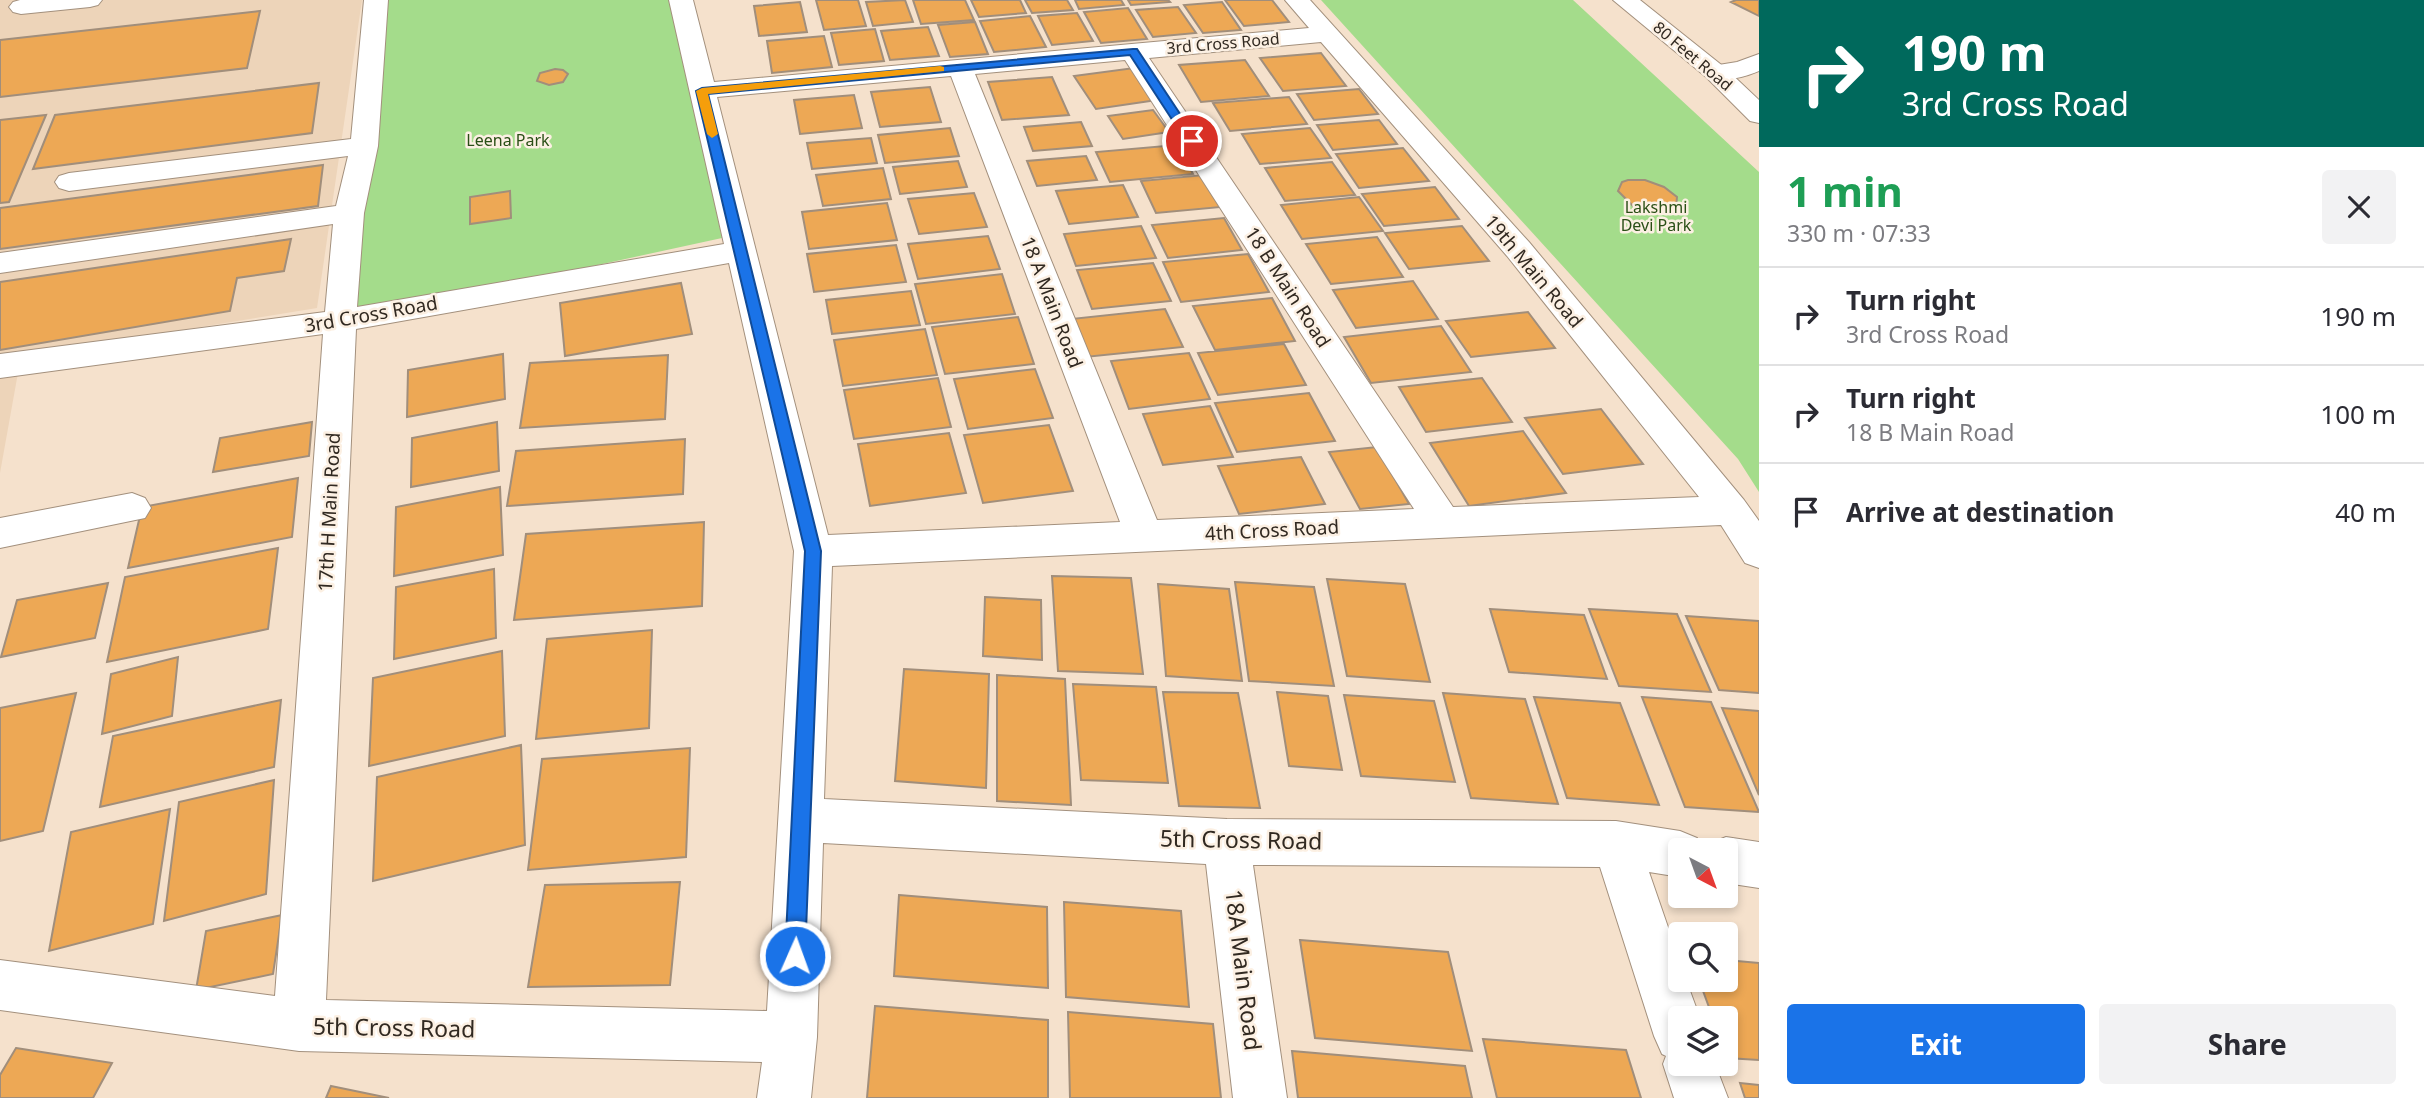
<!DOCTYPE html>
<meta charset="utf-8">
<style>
body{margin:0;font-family:"Noto Sans",sans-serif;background:#f2f2f3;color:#2b2b33;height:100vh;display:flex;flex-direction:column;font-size:26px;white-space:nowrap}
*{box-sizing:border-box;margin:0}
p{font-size:23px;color:#7c7c81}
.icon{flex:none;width:38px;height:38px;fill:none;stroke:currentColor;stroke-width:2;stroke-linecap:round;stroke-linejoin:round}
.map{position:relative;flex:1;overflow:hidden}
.details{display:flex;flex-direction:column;background:#fff;width:665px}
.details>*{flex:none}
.top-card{background:#00695c;color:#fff;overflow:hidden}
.needle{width:46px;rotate:139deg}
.tools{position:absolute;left:1668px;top:838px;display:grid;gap:14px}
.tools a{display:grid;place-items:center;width:70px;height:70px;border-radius:7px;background:#fff;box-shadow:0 4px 10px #0003;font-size:35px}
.pin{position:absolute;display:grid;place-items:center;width:60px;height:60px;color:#fff;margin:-30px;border:4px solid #fff;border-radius:50%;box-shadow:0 2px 7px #0007}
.me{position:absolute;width:77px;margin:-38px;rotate:2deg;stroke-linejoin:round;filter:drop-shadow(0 0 5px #0008)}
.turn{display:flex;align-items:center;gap:24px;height:147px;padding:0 28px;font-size:32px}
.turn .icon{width:91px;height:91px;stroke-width:2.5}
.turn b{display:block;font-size:49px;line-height:60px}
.round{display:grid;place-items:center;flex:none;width:74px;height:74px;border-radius:7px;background:#f2f2f3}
.headline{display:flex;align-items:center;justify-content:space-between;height:119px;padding:0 28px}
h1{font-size:42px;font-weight:700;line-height:52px;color:#1e9e55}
.primary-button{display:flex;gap:14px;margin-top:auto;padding:14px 28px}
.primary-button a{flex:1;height:80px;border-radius:7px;background:#1a73e8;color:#fff;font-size:28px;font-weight:700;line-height:80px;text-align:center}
.primary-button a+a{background:#f2f2f3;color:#2b2b33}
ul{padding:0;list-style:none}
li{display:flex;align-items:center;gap:21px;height:98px;padding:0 28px;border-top:2px solid #e1e1e2}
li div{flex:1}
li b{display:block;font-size:26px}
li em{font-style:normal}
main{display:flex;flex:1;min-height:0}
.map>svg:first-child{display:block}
</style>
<main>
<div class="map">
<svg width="1759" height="1098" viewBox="0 0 1759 1098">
<rect width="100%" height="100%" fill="#f5e1cc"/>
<path fill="#edd4b9" d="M0 0H362L317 308 21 356 0 473Z"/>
<path fill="#a4dc8b" d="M386 0H671L722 238 340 321Z
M1321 0H1573L1759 172V492L1738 459Z"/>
<path fill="#eda855" stroke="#a18e7b" stroke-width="2" d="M816 0H858L866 26 824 30Z
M905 0 913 22 873 26 866 2Z
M913 0H965L974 20 921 24Z
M971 0H1020L1026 13 979 17Z
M1025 0H1067L1073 10 1032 13Z
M1075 0H1121L1124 5 1079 9Z
M1128 0H1168L1170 2 1131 5Z
M1225 0H1272L1289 22 1244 26Z
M1736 0H1759V16L1731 2Z
M800 2 807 32 759 36 754 6Z
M1222 2 1241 30 1203 33 1184 5Z
M1178 7 1196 33 1153 37 1136 10Z
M1128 8 1147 39 1101 43 1084 12Z
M260 11 247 68 0 97V40Z
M1077 13 1093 41 1052 45 1038 16Z
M1030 16 1046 47 994 52 980 21Z
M975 22 988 54 950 57 938 25Z
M928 27 939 56 890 60 881 31Z
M875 29 884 61 839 65 831 33Z
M824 36 832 67 772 73 767 41Z
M1321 53 1346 86 1283 91 1260 58Z
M1245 60 1269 96 1201 102 1179 65Z
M1134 68 1157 100 1096 109 1074 76Z
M555 69 563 70 568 74 563 82 549 85 537 81 540 73Z
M1052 77 1069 115 1002 120 988 82Z
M319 83 312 133 33 169 55 115Z
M930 87 941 122 880 127 871 92Z
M1359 89 1378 114 1314 120 1297 94Z
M854 95 862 128 800 134 794 100Z
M1289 97 1307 124 1230 131 1213 103Z
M1153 110 1169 132 1123 139 1108 116Z
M46 115 9 202 0 203V120Z
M1379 120 1397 144 1333 150 1317 125Z
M1081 122 1092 146 1033 151 1024 127Z
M950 128 959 156 885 163 878 135Z
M1310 128 1331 158 1260 164 1242 134Z
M871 138 877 163 812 169 807 143Z
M1177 145 1193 174 1110 182 1096 152Z
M1403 148 1429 181 1359 188 1336 154Z
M1086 156 1097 180 1037 186 1027 161Z
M958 161 967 187 900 194 893 167Z
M1332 162 1355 195 1285 201 1265 168Z
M323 165 318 206 0 249V208Z
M883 168 891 199 823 206 816 175Z
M1204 175 1221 207 1156 213 1141 181Z
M1628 180H1645L1664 187 1677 197 1676 208 1663 213 1634 207 1618 191 1622 182Z
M1123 185 1138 217 1069 224 1056 191Z
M1435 187 1459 219 1384 226 1362 194Z
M510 191 511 218 470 224V197Z
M974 193 987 227 919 234 908 199Z
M1359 197 1383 231 1302 239 1281 205Z
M887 203 897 240 809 249 802 212Z
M1224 218 1242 250 1168 258 1152 225Z
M1141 226 1156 258 1076 266 1064 234Z
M1462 226 1489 261 1409 269 1385 233Z
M988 236 1000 269 918 279 908 244Z
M1377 237 1403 277 1331 284 1306 244Z
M291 239 284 271 237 278 230 311 0 350V282Z
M896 245 906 282 814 292 807 254Z
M1248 254 1269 292 1181 302 1163 262Z
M1153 263 1171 301 1092 309 1077 270Z
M1002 274 1015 314 926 324 915 284Z
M1413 281 1438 319 1356 328 1333 290Z
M681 283 692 334 565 356 560 303Z
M911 291 920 325 832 334 826 300Z
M1272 298 1295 341 1215 350 1193 306Z
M1165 309 1183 347 1085 357 1071 319Z
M1528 312 1555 348 1471 357 1446 321Z
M1018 317 1034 364 945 374 932 327Z
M1441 326 1471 372 1371 383 1344 337Z
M925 329 937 375 843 386 834 340Z
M1284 344 1306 385 1218 395 1198 353Z
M1189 353 1210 399 1129 409 1111 361Z
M503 354 505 399 407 417 408 370Z
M668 355 665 419 520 428 530 363Z
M1035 369 1053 418 968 429 954 379Z
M938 378 951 427 854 439 844 390Z
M1482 378 1512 422 1426 432 1399 387Z
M1309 393 1335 441 1237 452 1215 403Z
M1210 406 1233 457 1163 465 1143 414Z
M1601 409 1643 464 1563 474 1525 418Z
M312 422 309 456 213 472 220 438Z
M497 422 499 471 411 487 412 438Z
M1049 425 1073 491 983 503 964 435Z
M1523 431 1566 493 1469 506 1430 443Z
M949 433 966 493 870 506 858 444Z
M685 439 683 494 507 506 516 451Z
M1377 447 1409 504 1360 509 1329 452Z
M1301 457 1325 504 1239 514 1218 466Z
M298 478 292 537 128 568 142 507Z
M500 487 503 555 394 576 396 507Z
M704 522 702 606 514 620 526 534Z
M278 548 268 629 107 662 125 577Z
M494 569 496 638 394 659 396 587Z
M1052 576 1131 578 1143 674 1058 671Z
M1327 579 1405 584 1430 682 1347 676Z
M1235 582 1314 587 1334 686 1249 681Z
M108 583 95 638 1 657 17 600Z
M1158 584 1229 589 1242 681 1166 676Z
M985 597 1041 600 1042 660 983 656Z
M1490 609 1584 615 1607 679 1509 672Z
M1589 609 1677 614 1711 692 1619 686Z
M1686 616 1759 621V693L1719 690Z
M652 630 649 728 536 739 547 639Z
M502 651 505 736 369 766 373 678Z
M178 657 172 716 102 734 111 674Z
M904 669 989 674 986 788 895 781Z
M997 675 1065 679 1071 805 997 801Z
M1073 684 1156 687 1168 783 1081 780Z
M1163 692 1238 693 1260 808 1179 806Z
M1277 692 1328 696 1342 770 1289 766Z
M76 693 43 831 0 841V708Z
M1443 693 1525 699 1558 804 1471 798Z
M1344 695 1434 701 1455 782 1361 776Z
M1534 697 1620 703 1659 805 1567 798Z
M1642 697 1711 702 1759 812 1685 807Z
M281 700 274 767 100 807 113 736Z
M1722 708 1759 711V795Z
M521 745 525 845 373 881 377 777Z
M690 748 686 857 528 870 542 759Z
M274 780 266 894 164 921 179 802Z
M170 809 153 924 49 951 71 832Z
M680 882 670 985 528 987 545 885Z
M899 895 1047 907 1048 988 894 976Z
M1064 902 1181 911 1189 1007 1066 997Z
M282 915 273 974 196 990 206 931Z
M1300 940 1448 952 1472 1051 1315 1038Z
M1726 960 1759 963V1060L1727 1058 1726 1018H1713L1699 980H1726Z
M875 1006 1048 1020V1098H867Z
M1068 1012 1213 1024 1221 1098H1070Z
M1483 1039 1626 1050 1641 1098H1497Z
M16 1048 112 1063 93 1098H0V1075Z
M1292 1051 1465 1066 1472 1098H1298Z
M1740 1083 1759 1085V1098H1745Z
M331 1086 389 1098H326Z"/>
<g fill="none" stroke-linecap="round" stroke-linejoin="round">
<g stroke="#a3907d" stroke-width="2">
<path id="minor" d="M20 0H102L98 5 90 7 21 14 13 12 9 7 13 2Z
M364 0H388L378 146 364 213 357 307 724 244 669 0H693L714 82 1309 28 1285 0H1310L1529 242 1744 500 1759 521V568L1745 563 1721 525 832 566 824 799 1227 819 1616 821 1680 831 1697 838 1702 850H1680V877L1649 872 1680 962V980H1686L1700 1018H1680V1064H1715L1728 1098H1674L1663 1064 1666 1056 1662 1054 1654 1036 1600 867 1253 865 1287 1098H1233L1206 864 823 843 817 1037 811 1098H757L762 1062 299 1051 0 1010V960L275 996 323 334 0 378V354L325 312 333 224 0 273V253L336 206 348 156 69 191 59 188 55 182 59 176 69 173 351 139ZM1321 42 1507 256 1699 497 1453 507 1149 58ZM1125 60 1414 509 1157 520 975 74ZM951 76 1120 522 828 535 717 97ZM729 263 794 551 767 1011 326 1000 356 329Z
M1759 54V71C1743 78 1723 82 1706 77L1702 72 1706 67 1737 62Z
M132 493 145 498 151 508 145 518 0 548V518Z
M1726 837 1759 842V888L1726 883V850H1707L1709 844Z"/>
</g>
<g stroke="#a3907d" stroke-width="2">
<path id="major" d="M1613 0H1640L1724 67 1759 100V123L1750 121 1706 77Z"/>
</g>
<use href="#minor" fill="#fff" fill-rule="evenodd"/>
<use href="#major" fill="#fff" fill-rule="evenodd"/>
</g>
<path fill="#1a73e8" stroke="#114b97" stroke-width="2" d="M1133 49H1137L1198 141 1196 144H1188L1130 55 708 94 821 551 805 956 802 963 795 966 788 963 785 956 805 551 696 91 702 88Z"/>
<path fill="#f59e0b" d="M940 66 944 67V71L708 94 718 134 712 138 707 134 696 91 702 88Z"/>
<g text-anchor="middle" stroke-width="5" stroke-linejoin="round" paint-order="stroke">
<g font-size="16" fill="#312921" stroke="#fcf0e3">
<text transform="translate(1223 43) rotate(-5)" y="6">3rd Cross Road</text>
<text transform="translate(1693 56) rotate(40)" y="6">80 Feet Road</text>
</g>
<g font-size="16" fill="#2a4f16" stroke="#fcf0e3">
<text x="508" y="146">Leena Park</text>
<text x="1656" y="213">Lakshmi<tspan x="1656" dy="18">Devi Park</tspan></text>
</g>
<g font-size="19" fill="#312921" stroke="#fcf0e3">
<text transform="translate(1534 271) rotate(50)" y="7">19th Main Road</text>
<text transform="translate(1288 287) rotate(57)" y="7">18 B Main Road</text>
<text transform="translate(1052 302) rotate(69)" y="7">18 A Main Road</text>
<text transform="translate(371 314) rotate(-10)" y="7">3rd Cross Road</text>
<text transform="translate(329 512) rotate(-87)" y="7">17th H Main Road</text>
<text transform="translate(1272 530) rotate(-3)" y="7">4th Cross Road</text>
</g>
<g font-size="23" fill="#312921" stroke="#fcf0e3">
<text transform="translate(1241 840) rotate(1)" y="8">5th Cross Road</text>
<text transform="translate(1243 970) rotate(83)" y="8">18A Main Road</text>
<text transform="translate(394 1028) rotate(1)" y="8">5th Cross Road</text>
</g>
</g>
</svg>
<div class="tools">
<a><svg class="needle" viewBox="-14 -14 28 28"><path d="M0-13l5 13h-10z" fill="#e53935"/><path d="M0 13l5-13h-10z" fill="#7c7c81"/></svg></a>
<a><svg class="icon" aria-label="search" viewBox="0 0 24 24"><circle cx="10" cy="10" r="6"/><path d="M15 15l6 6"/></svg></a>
<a><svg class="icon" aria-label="layers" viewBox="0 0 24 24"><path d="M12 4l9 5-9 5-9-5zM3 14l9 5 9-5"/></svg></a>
</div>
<div class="pin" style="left:1192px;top:141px;background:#d93025"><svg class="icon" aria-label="arrive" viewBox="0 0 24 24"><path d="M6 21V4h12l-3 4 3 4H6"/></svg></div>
<svg class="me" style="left:795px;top:956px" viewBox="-20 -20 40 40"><circle r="17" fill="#1a73e8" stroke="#fff" stroke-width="3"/><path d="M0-11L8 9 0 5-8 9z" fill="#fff"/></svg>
</div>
<section class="details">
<div class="top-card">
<div class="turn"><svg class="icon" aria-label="right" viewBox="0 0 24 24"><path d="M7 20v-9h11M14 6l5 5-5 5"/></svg><div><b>190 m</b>3rd Cross Road</div></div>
</div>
<div class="headline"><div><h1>1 min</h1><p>330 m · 07:33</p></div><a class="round"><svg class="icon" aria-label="close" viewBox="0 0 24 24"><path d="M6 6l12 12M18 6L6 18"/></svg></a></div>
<ul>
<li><svg class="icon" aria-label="right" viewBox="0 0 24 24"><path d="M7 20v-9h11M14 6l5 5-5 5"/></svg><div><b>Turn right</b><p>3rd Cross Road</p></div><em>190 m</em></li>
<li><svg class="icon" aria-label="right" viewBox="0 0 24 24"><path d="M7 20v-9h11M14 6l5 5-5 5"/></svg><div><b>Turn right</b><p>18 B Main Road</p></div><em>100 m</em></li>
<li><svg class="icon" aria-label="arrive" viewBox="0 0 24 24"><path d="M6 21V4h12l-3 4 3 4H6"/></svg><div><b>Arrive at destination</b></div><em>40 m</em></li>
</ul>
<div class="primary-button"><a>Exit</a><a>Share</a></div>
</section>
</main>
